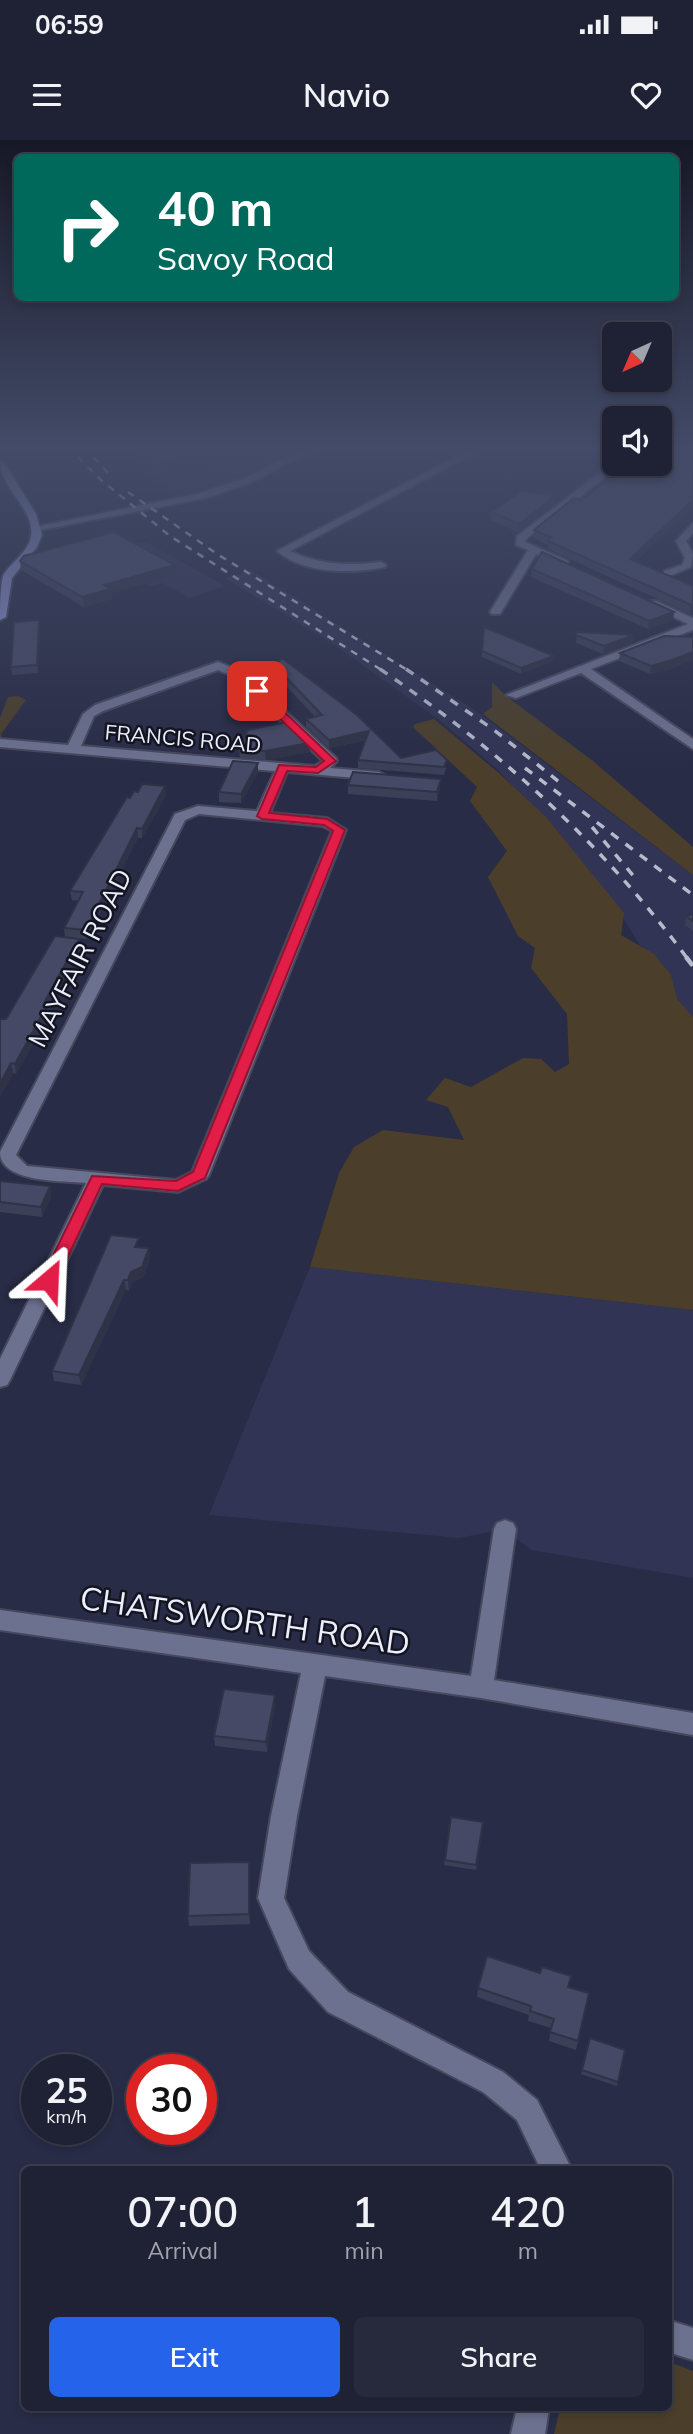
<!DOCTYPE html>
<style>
body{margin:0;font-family:Mulish,sans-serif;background:#27293c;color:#f1f3f6;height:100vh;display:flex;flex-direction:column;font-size:26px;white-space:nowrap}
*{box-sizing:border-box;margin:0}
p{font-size:23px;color:#a1a3ac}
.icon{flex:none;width:38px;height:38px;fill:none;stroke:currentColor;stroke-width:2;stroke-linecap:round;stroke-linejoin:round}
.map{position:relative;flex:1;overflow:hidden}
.side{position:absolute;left:21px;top:2026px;width:651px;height:245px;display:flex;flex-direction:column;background:#1f2134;border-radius:10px;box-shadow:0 4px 10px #0003,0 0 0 2px #3c3e4f}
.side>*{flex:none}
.banner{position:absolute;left:14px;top:14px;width:665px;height:147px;border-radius:10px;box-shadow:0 4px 10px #0003,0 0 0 2px #3c3e4f;background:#00695c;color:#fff;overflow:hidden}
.needle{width:46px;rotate:224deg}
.buttons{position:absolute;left:602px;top:182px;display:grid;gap:14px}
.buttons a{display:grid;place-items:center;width:70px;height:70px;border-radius:10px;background:#1f2134;box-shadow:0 4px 10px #0003,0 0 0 2px #3c3e4f;font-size:35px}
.speed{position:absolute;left:21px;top:1914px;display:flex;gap:14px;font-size:35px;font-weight:700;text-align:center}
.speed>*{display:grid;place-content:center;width:91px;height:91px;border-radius:50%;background:#1f2134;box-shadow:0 4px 10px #0003,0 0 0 2px #3c3e4f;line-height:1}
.speed small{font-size:18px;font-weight:400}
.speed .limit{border:10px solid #d22;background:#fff;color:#111}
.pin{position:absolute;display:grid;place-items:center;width:60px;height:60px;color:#fff;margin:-30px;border-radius:14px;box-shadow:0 4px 10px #0006}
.me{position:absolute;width:77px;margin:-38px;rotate:26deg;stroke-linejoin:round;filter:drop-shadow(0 0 5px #0008)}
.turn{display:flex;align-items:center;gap:24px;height:147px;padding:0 28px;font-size:32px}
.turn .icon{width:91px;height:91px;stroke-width:2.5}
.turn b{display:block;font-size:49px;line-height:60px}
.eta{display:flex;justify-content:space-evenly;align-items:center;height:119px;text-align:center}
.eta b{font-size:42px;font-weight:600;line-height:49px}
.button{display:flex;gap:14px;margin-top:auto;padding:14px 28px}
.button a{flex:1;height:80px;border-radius:10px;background:#2563eb;color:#fff;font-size:28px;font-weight:600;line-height:80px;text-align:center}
.button a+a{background:#27293c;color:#f1f3f6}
.status{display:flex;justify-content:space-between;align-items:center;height:49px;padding:0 35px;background:#1f2134;direction:ltr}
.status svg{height:19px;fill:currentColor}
header{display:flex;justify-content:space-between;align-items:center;height:91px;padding:0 28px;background:#1f2134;font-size:32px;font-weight:600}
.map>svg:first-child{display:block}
</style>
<div class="status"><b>06:59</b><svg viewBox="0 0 49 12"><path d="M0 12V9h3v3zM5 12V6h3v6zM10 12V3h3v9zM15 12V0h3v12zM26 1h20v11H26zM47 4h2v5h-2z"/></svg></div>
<header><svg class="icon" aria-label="menu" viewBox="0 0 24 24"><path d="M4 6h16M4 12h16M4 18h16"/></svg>Navio<svg class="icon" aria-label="heart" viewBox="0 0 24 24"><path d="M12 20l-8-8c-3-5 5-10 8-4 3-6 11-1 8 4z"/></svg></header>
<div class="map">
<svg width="693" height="2294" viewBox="0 0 693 2294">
<rect width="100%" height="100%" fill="#292c46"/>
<path fill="#313454" d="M125 307H318L282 319 243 337 199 352 172 357Z
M89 403H148L225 446 189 458 163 443 150 446 114 426Z
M251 430 475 570 693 735V890L626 783 586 726 498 630 438 579 330 502 225 438Z
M310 1127 693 1170V1438L531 1410 505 1389 459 1398 209 1375Z"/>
<path fill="#4b3f2b" d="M492 542 506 556 593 621 693 707V735L483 574 492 567Z
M18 556 26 560 1 594 3 601 0 600V578L8 557Z
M434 579 500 634 546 677 624 773 621 795 654 814 671 835 677 859 693 877V1170L310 1127 339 1033 354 1007 383 990 464 1000 448 967 426 960 445 938 471 947 523 918 541 919 555 932 569 924 567 874 531 828 535 808 518 796 488 737 507 711 470 661 477 647 413 587 415 584Z
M669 2222 693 2231V2294H554L560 2268H668Z"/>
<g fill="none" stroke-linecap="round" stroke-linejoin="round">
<g stroke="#46485d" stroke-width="4">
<path id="minor" d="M313 307H327L290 322 252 342 206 358 36 391 31 388 201 353 246 338 284 318Z
M474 307H486L290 411C320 425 348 426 381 422L386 425 385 427C351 434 304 434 277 411Z
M614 322 622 324 526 399 525 402 568 421V425H560L536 414 500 474H492L490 472 528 410 516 405 517 396Z
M693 383V393L686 401 693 414 691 427 672 435H664V431L682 425 685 418 676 401Z
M648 461H656L693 478V490L591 529 693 599V609L581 533 516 558 506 555 688 484 648 465Z
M218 522 242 531 336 618 337 621 330 628 379 632 386 636 379 640 287 632 270 673 327 678 346 690 209 1035 206 1039 178 1052 103 1045 10 1240 7 1245 0 1247V1219L86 1043C64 1041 0 1043 0 1012L175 674 198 666 257 671 275 631 0 607V599L68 605 83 574 95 565ZM218 530 234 537 323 621 315 626 81 606 94 576 103 571ZM199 674 323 686 332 691 192 1032 176 1040 27 1026 16 1015 185 680Z
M505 1380 513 1383 516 1389 494 1540 693 1573V1595L481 1558 325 1536 297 1676 284 1758 309 1811 348 1852 503 1932 537 1960 572 2030H541L517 1980 483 1952 328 1872 289 1829 258 1758 271 1676 301 1533 0 1490V1470L471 1536 494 1389 497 1383Z
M668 2180 693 2188V2220L668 2212Z
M517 2268H549L545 2294H511Z"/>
</g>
<g stroke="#46485d" stroke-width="4">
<path id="primary" d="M0 321 5 324 36 374 42 395 37 407 12 438 6 477 0 480C0 468 0 448 3 436 10 423 29 412 31 396 35 369 0 348 0 321Z"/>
</g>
<use href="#minor" fill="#6c718f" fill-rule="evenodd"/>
<use href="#primary" fill="#868ec6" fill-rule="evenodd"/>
<path stroke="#b7bacb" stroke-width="2.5" stroke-dasharray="7 7" stroke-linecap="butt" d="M68 307 100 339 170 396 383 531
M84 307 110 335
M128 352 217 414 409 531"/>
<path stroke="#b7bacb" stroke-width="3.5" stroke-dasharray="9 9" stroke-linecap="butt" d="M380 529C498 609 602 703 687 818
M406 529 494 590 563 645
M525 628 693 755
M592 687 637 740"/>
<path stroke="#b7bacb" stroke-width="4.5" stroke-dasharray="11 11" stroke-linecap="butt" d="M686 817 693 826"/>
</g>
<path fill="#3b3f57" d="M139 307H284V308L276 309V316L162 331Z
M581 360 693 367 636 421 693 446V473L690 474 548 409V405L534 398V390Z
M555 364 518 392 491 380V372Z
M20 421 175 425 176 435 111 453 112 459 84 467 21 430Z
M532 429 674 472 673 480 648 489 531 437Z
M484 487 553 521 521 534 482 517Z
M40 489 38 533 12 535 11 527Z
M577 492 634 495 633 503 603 514 576 503Z
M693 497V520L671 529 650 534 619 521 620 513Z
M275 526 401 618 436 610 446 628 444 635 358 628V620L366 600 329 608 306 587V579L315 577 275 534Z
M239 609 310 612 266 620 240 618Z
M258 632 241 663 219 662V652Z
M348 645 440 648 437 661 348 654Z
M165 646 166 655 142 698H138L87 799 65 797 64 788 78 761 72 760 70 751 130 658 138 652Z
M693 774V791L685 785 686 776Z
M79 799 81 808 50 865 51 871 16 934 13 933 0 957 6 879Z
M0 1041 50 1046 51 1057 42 1077 0 1072Z
M140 1107 149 1108 150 1119 143 1137 132 1143 129 1151 126 1150 81 1245 54 1241 52 1231Z
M275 1555V1565L267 1612 215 1606 214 1596Z
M451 1677 483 1682 476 1730 444 1725Z
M250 1731V1784L189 1786 188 1776Z
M569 1847 589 1853 576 1910 549 1901 551 1888 528 1881 529 1875 477 1857 478 1848Z
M590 1898 625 1910 617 1946 581 1934Z"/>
<path fill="#303347" d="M264 307 284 308 276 309V316L162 331 161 320Z
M556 356 555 364 518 392 519 384Z
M693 360V367L629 427 630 419Z
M175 425 176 435 111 453 112 459 84 467 82 457 104 445Z
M693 464V473L690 474 691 465Z
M674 472 673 480 648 489 649 481Z
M39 480 40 489 38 533 37 525Z
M634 495 633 503 603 514 604 506Z
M693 512V520L671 529 650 534 651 526Z
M554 516 553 521 521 534V528Z
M369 591V599L329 608V600Z
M309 603 310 612 266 620 265 611Z
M258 623V632L241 663V654Z
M441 639 440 648 437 661V652Z
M165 646 166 655 142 698V689Z
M137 688 138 698 87 799 86 790Z
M79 799 81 808 50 865 51 871 16 934 15 924 45 861Z
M11 923 13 933 0 957V944Z
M50 1046 51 1057 42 1077 41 1067Z
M149 1108 150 1119 143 1137 132 1143 129 1151 128 1140 131 1132Z
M124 1140 126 1150 81 1245 79 1235Z
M275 1555V1565L267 1612 266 1602Z
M249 1722 250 1731V1784L249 1774Z"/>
<path fill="#454965" stroke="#303347" stroke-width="2" d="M148 307H264L161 320Z
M660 307H675L693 310V360L630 419 693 446V464L691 465 548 401 551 397 534 390 574 358 581 360 629 324H660Z
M522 351 556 356 519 384 491 372Z
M114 392 175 425 104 445 111 449 82 457 20 421 24 416Z
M542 412 674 472 649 481 532 429Z
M39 480 37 525 11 527 14 482Z
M484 487 554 516 521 528 482 511Z
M577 492 634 495 604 506 576 495Z
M664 496 693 497V512L672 520 651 526 620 513Z
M282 518 358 576 401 618 436 610 447 620 444 627 358 620 369 591 329 600 306 579 322 575 275 526Z
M287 582 309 603 265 611 239 609 248 590Z
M233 621 258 623 241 654 219 652Z
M353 632 441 639 437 652 348 645Z
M142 644 165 646 142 689 137 688 86 790 64 788 83 752 70 751 127 657 130 658 134 651 138 652Z
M693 774V781L686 776Z
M55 796 79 799 45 861 49 862 15 924 11 923 0 944V881L1 879H6Z
M0 1041 50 1046 41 1067 0 1062Z
M111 1095 139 1098 135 1107 149 1108 142 1127 131 1132 128 1140H124L79 1235 52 1231Z
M224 1549 275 1555 266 1602 214 1596Z
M451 1677 483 1682 476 1725 445 1720Z
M249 1722V1774L188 1776 190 1723Z
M487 1816 540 1833 542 1827 571 1836 568 1847 589 1853 578 1901 550 1892 554 1879 530 1871 531 1866 478 1848Z
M590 1898 625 1910 618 1942 582 1930Z"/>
<linearGradient id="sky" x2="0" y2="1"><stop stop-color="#171826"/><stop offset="0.49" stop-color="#434b68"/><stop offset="1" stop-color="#434b68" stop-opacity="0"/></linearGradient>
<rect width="693" height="629" fill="url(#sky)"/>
<path fill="#e11d48" stroke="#92132f" stroke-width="2" d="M253 549H260L336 621 318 633 287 631 269 673 327 679 345 690 205 1038 178 1051 102 1044 57 1140 54 1143H43L41 1140 92 1036 176 1041 193 1032 333 691 324 685 262 679 257 676 279 625 316 627 324 621 253 553Z"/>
<g text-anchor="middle" stroke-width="5" stroke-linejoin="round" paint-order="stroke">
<g font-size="21" fill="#eceffd" stroke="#141521">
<text transform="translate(183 599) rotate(5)" y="7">FRANCIS ROAD</text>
</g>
<g font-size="26" fill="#eceffd" stroke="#141521">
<text transform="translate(80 818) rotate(-63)" y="9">MAYFAIR ROAD</text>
</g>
<g font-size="32" fill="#eceffd" stroke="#141521">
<text transform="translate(245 1481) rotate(8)" y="11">CHATSWORTH ROAD</text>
</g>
</g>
</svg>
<div class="buttons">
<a><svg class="needle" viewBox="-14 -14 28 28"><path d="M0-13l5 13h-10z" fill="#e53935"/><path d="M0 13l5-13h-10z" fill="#a1a3ac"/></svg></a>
<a><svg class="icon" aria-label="sound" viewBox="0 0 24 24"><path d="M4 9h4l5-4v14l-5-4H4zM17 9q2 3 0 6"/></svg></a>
</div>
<div class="speed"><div>25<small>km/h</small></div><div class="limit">30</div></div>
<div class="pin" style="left:257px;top:551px;background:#d93025"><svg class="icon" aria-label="arrive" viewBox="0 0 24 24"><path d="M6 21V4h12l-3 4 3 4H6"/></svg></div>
<svg class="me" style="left:49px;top:1140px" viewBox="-20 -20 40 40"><path d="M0-17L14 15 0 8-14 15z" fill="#e11d48" stroke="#fff" stroke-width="4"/></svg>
<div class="banner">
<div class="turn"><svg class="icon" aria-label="right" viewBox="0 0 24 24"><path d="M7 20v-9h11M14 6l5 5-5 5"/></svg><div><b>40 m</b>Savoy Road</div></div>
</div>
<section class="side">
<div class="eta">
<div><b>07:00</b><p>Arrival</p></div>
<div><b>1</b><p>min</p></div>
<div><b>420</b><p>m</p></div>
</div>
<div class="button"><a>Exit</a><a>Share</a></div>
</section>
</div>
